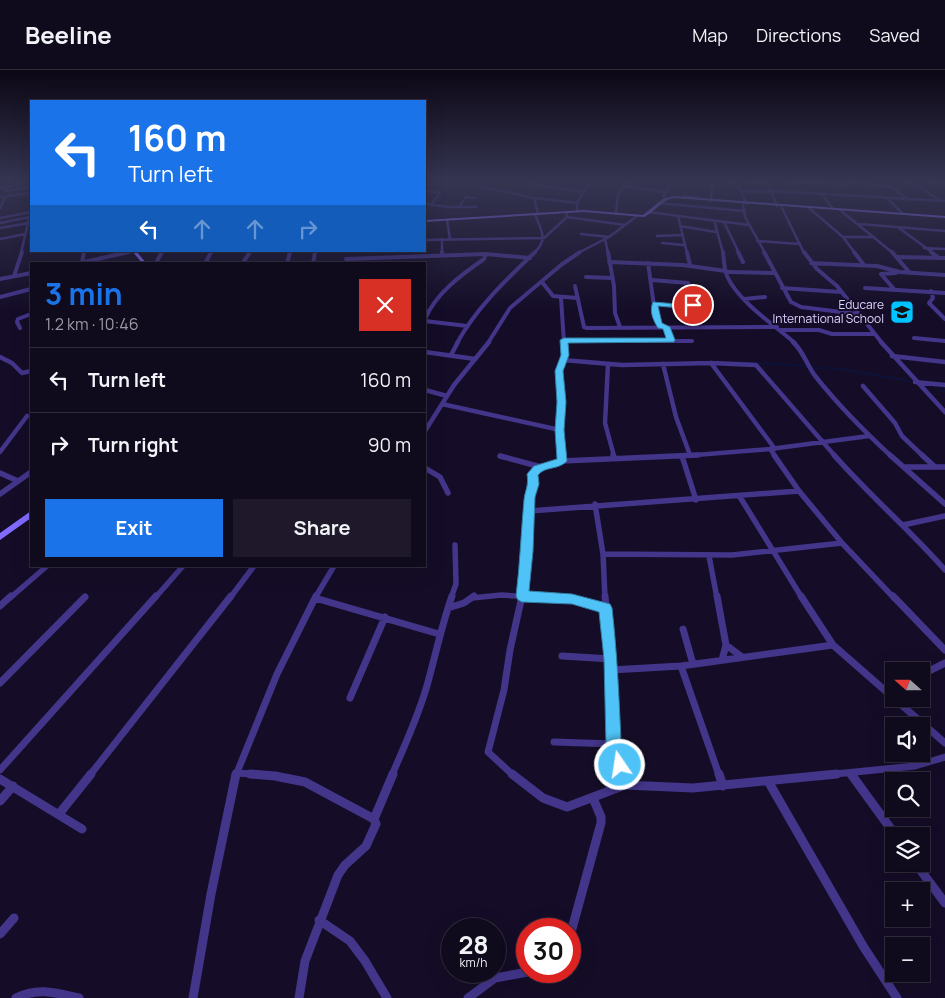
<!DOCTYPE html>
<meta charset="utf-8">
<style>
body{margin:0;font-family:Manrope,sans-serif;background:#1e182a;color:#f1f3f6;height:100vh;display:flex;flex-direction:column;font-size:19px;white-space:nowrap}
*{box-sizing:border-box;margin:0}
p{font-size:16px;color:#9c9aa4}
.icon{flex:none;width:28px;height:28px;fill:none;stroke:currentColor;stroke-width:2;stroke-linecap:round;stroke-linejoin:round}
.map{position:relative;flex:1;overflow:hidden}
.sheet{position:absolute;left:30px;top:192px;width:396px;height:305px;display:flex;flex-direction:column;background:#100a1d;border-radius:0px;box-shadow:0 5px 20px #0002,0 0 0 1px #302b3b}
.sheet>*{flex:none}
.top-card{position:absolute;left:30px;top:30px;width:396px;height:152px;border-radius:0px;box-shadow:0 5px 20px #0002,0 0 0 1px #302b3b;background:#1a73e8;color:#fff;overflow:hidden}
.needle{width:32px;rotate:291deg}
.fabs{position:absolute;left:885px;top:592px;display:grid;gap:10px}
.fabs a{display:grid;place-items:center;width:45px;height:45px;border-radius:0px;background:#100a1d;box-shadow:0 5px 20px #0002,0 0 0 1px #302b3b;font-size:25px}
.speed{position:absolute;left:441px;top:848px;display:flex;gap:10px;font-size:25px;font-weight:700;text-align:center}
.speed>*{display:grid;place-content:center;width:65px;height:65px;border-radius:50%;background:#100a1d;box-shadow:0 5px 20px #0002,0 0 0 1px #302b3b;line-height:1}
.speed small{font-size:12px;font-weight:400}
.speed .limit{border:8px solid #d22;background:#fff;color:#111}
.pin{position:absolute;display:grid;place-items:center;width:42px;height:42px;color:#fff;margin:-21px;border:2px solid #fff;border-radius:50%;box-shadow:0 1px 5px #0007}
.me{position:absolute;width:55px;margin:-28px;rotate:347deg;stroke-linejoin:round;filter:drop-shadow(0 0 4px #0008)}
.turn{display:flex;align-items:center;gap:18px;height:105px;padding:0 15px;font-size:22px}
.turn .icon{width:65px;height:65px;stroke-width:2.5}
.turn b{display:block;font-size:35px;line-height:42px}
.lanes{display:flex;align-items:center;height:48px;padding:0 15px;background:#0003;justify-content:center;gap:25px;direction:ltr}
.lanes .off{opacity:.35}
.round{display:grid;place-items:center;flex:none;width:52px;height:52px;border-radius:0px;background:#1e182a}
.overview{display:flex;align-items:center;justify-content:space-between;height:85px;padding:0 15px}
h1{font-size:30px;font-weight:700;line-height:38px;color:#1a73e8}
.cta{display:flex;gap:10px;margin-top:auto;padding:10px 15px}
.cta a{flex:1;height:58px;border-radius:0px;background:#1a73e8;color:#fff;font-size:20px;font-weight:700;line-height:58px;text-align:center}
.cta a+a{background:#1e182a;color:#f1f3f6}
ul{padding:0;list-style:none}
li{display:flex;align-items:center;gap:15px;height:65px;padding:0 15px;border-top:1px solid #302b3b}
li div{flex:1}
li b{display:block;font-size:19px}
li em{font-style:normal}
header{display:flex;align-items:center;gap:30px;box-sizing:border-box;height:70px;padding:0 25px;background:#100a1d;border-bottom:1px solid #302b3b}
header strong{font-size:24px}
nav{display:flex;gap:28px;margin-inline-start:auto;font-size:18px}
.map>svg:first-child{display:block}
</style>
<header>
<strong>Beeline</strong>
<nav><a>Map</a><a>Directions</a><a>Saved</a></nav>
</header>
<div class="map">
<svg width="945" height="928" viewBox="0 0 945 928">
<rect width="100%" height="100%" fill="#150d27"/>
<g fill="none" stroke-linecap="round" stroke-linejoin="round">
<path stroke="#061648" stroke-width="1" d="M740 292 807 296
M813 298H834L910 311
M933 316 945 321"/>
<path stroke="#43358a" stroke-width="2.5" d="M721 111 737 113
M736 111 747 134
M741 111 768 113
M767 111 777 136
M777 111 848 115 854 111
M902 111 917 115 939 130
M926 111 945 115
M454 113 455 111
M851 113 892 117
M527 114 584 122
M624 116 664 122
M890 116 908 130
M482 117 534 128 578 133
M0 118 31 112
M554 118 561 111
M5 121 31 117
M425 121 440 123 431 135
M741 121 772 122
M771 121 945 131
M822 124 833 139
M683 126 700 128
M0 127 31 123
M534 128 538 144
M666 128 663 126 672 111
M888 129 903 144
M711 131 712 111
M658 133 744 141
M743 133 745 147 765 183
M425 134 450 137H476
M781 136 804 183
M459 137 466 127 475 128
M0 138 6 126
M809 138 843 167 855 183
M840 140 893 183
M577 141V133L591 111
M648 142 749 155
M616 143 618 125 627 111
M678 146 687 183
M567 147 625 155
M0 148 31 142
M447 150 450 169
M714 150 723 183
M724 152 739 183
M0 153 30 147
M860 154 945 161
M680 156 716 162
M0 158 29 153
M899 158 933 183
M581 164 609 167
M657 166 682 165
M843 167H874
M0 169 25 164
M442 169V183
M605 169 608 183
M425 170 544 168 567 147 566 142
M757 171 800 174
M662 173 684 175
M924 178 945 179
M45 181H67
M21 183 31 140
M84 183V181
M123 183 134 181
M162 183 163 181
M211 183 212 181
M249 183 251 181
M289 183 290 181
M315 183V181
M534 183C549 169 541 161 535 144
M578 183 609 167 637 146"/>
<path stroke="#43358a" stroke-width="4" d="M442 182V185
M608 182 614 216 615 243 620 257
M687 182 690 195
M723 182C724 190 724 199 727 206 738 231 774 255 795 273
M738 182 743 192
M764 182 791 232 801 237 857 244
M804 182 817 199 837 216 882 273
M854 182 864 195
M892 182 910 203
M931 182 939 188
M898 187 945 188
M346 189 486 184 530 188
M157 191 162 182
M82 192 84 182
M609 192 683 195 733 202 774 203
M648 193 655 243 660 257
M811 193 877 196 900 202 945 205
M75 194 129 182
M205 194 211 182
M242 194 250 182
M287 194 290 182
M313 194 315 182
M14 206 22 182
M586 207 613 208
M0 209 31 203
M652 210 688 213 693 235 691 237 655 234
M542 212 553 226 578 228
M575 216 584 257 587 258 777 257
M782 218 841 222
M865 218 945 223
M894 219 881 204 896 203
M931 221 933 228 929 233 945 249
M0 227 31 219
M561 228 564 273
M744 229 765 227
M425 249C436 223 461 205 484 189L486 184
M425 251 467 256
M666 257 671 271
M20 258 17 252 18 249 31 244
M781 260H819L832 264H873
M914 268 945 271
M564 271H692
M457 273C477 237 506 210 535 182
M488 273 510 238 561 195 580 182"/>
<path stroke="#43358a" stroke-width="4.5" d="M793 272C804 282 807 296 816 307 839 336 865 362 891 386
M881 272 945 342
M425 282 475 289
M451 285 458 272
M892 286 945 292
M0 287 12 293 22 303 31 301
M563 290 622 295 711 293 756 295 835 386
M711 293 775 379
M608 294 605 353 614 386
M663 294 676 347 690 385
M915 312 945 315
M863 316 895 353 902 366 923 386
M425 320 447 326
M442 334 560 360
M425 361 454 315 489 272
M770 379 775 386
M0 382 27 346
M562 386 560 360 562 332 559 301 565 285 563 272
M683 386 770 379 869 366"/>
<path stroke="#43358a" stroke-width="5.5" d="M562 385V391
M613 385 614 387
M774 385 799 421 842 473 894 528
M834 385C869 425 910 460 945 500
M890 385 945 434
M922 385 935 397
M500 386 541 397
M682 386 696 430
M904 397H945
M425 398 440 407 448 423
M0 403 18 411
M0 424 31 402
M740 427 802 528
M595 434 603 484 605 528
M529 441 799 421
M903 455 945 446
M603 484 732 485 842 473
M709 486 717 528
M10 528 47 496
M155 528 183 496
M230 528 254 496
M315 528 334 496
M451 528 456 514 455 475
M472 528 501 525 546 528
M522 528C527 495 527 463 529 430 530 419 534 416 532 404L537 398 555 395 562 391 698 385"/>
<path stroke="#43358a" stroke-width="7" d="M524 526 573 529 605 538
M605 526 611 589 614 674 622 705
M717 526 726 575 722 590
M801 526 833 575 945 673
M893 526 945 580
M315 528 439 564
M0 536 11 526
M448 538 464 533 474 526
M683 559 693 594
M726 575 742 587
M562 586 611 589
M681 596 719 705
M611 600 681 596 833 575
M921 605 945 593
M0 613 85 527
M350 628 385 547
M554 672 614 674
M0 700 156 526
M236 703 266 705
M850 703 852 705
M90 705 231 526
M236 705 277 604 316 526
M392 705C404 677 417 649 426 619 435 588 441 557 452 526
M513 705 488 682 504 620 510 580 522 526
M825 705 915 696 945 687"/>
<path stroke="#43358a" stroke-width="9" d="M250 704 275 706 305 712 374 749
M512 704 543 728 567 737 625 715 693 718 837 704
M622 704 625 715
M719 704 723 716
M851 704 896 766
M0 709 82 759
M768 711 863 876 897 928
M0 731 13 716
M59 744 91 704
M916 794 945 833
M319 850 350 871 365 891 387 928
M0 864 14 848
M570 866 601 753V747L593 728
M16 928C38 917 56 923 79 928
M193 928 211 824 236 704
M299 928 305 891 338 805 345 795 366 776 376 754 374 749 393 704
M468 928 495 908 533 901"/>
<path fill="#826bff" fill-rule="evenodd" d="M674 126 945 146V148L674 128C661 130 655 142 644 147L584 142 425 152V150L584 140 643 145 663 129Z
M132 181H136L147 194H143Z
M31 441V448L0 470V463Z"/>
</g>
<linearGradient id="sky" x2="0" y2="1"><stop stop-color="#0c0715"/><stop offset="0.46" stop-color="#353552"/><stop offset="1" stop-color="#353552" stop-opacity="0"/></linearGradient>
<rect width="945" height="241" fill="url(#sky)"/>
<path fill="#4fc3f7" stroke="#337fa1" d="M653 232 689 235 693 233 697 235 691 239 658 236 662 253 670 257 675 270 674 272 568 273 569 285 563 301 566 332 564 360 567 391C559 400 545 396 538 405L539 414 535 427 533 481 529 521 572 524 610 534 612 538C617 582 619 626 621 671 622 681 629 691 625 700L620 703 614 700 606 674 604 589 599 542 572 534 522 532 518 530 516 526C520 494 521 462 524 430 525 420 529 416 527 404L534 396 557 389 555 360 557 332 555 301 561 285 560 270 564 268H666L663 259 658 258C653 250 649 241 653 232Z"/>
<defs>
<g id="school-square" transform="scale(1.25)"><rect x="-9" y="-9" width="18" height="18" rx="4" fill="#00c4ff" stroke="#150d27"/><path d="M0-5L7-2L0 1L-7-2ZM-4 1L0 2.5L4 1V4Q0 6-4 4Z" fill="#111"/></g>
</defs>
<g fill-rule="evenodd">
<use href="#school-square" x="902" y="242"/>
</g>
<g text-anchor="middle" stroke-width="4" stroke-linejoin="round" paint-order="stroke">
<g font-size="12" fill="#ded4ff" stroke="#150d27" text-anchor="end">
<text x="884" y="239">Educare<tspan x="884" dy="14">International School</tspan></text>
</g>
</g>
</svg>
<div class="fabs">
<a><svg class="needle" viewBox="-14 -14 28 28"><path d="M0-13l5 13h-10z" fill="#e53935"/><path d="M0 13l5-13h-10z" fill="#9c9aa4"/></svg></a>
<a><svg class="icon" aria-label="sound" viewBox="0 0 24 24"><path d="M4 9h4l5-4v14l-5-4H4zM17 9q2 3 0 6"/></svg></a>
<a><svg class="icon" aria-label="search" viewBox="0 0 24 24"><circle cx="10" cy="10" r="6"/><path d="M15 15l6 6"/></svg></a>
<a><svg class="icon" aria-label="layers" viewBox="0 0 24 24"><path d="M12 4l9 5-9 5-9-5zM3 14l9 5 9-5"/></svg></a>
<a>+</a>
<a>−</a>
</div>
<div class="speed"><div>28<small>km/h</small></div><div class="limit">30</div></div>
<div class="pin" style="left:693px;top:235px;background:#d93025"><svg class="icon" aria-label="arrive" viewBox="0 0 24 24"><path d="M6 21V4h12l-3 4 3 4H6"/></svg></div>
<svg class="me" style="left:620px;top:695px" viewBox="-20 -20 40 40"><circle r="17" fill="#4fc3f7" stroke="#fff" stroke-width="3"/><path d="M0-11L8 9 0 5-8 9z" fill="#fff"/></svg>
<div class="top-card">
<div class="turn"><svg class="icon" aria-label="left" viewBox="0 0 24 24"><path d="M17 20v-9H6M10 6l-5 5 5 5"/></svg><div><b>160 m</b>Turn left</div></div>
<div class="lanes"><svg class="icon" aria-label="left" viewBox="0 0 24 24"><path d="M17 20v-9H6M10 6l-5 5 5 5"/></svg><svg class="icon off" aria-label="ahead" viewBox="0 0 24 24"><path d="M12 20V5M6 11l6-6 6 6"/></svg><svg class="icon off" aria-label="ahead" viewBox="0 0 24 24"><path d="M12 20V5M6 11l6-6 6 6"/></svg><svg class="icon off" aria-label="right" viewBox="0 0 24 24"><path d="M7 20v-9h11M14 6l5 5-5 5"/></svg></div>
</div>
<section class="sheet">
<div class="overview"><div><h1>3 min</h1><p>1.2 km · 10:46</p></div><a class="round" style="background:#d93025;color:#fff"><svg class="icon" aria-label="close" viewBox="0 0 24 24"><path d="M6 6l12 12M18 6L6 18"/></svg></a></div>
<ul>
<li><svg class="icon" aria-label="left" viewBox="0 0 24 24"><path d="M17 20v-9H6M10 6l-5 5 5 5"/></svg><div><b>Turn left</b></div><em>160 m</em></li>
<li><svg class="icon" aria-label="right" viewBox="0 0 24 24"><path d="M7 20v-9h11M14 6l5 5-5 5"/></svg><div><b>Turn right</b></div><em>90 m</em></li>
</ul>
<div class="cta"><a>Exit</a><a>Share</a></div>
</section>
</div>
